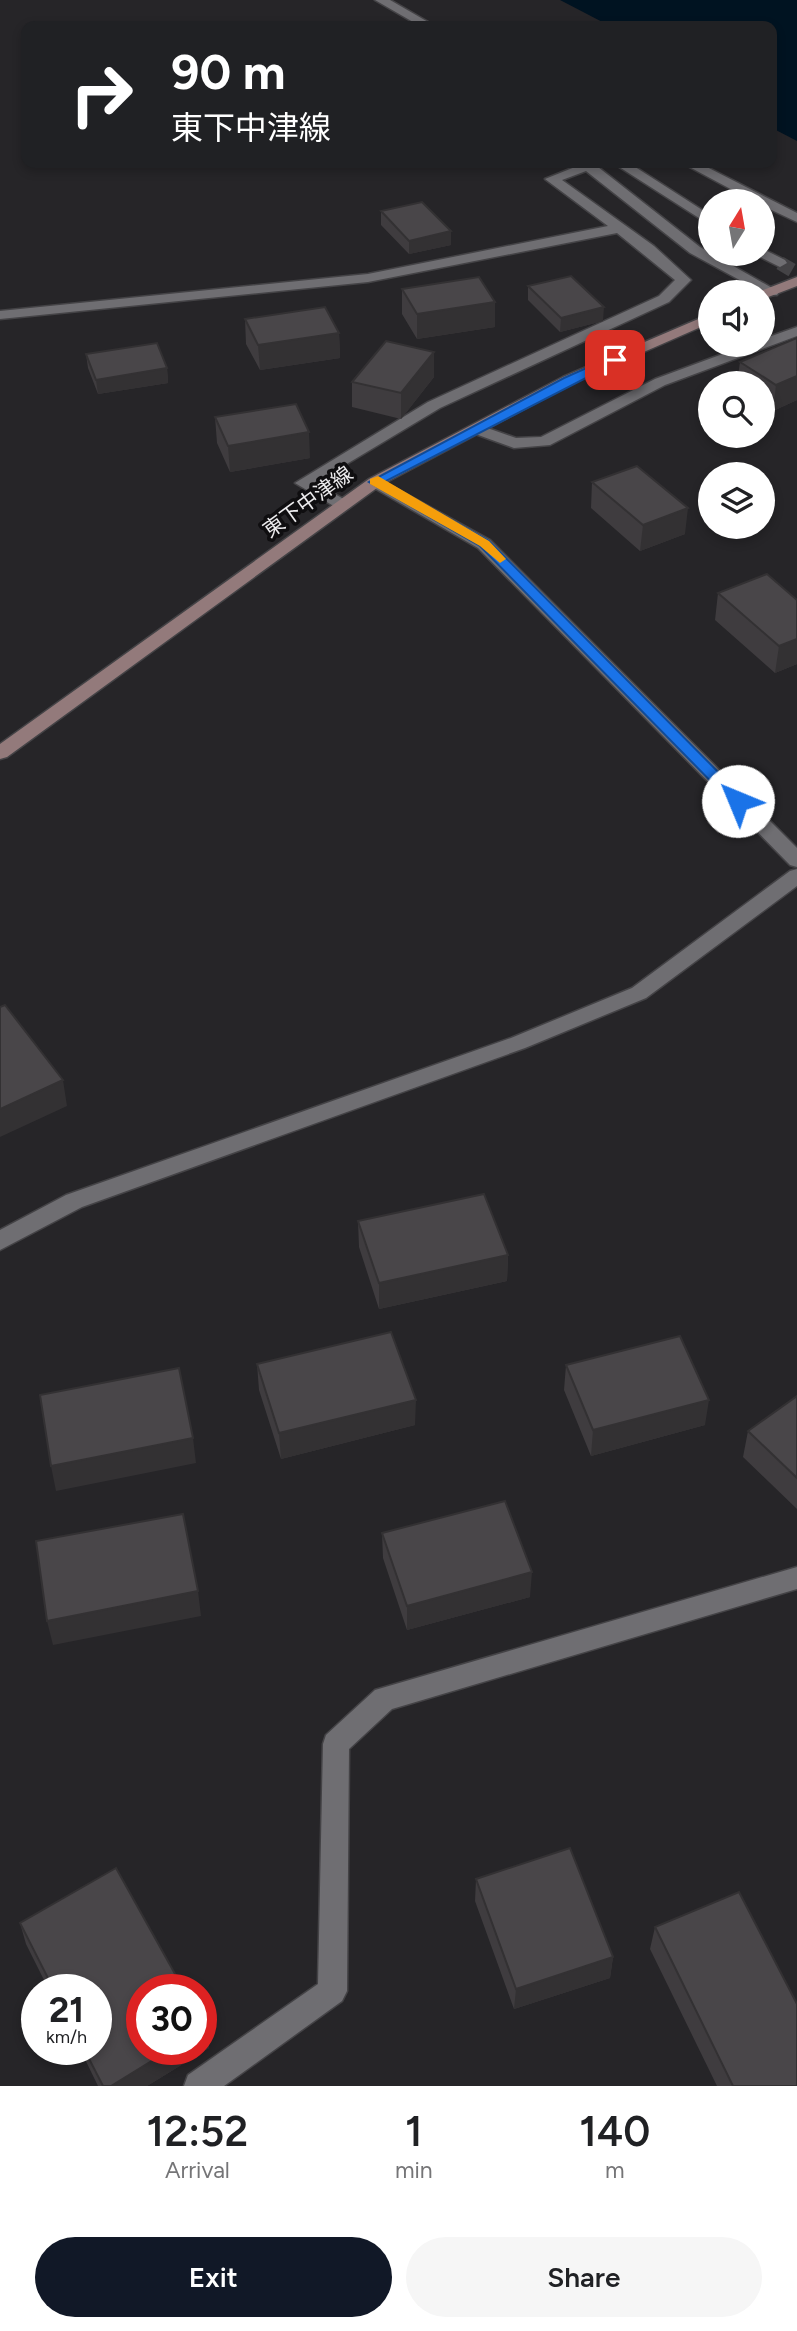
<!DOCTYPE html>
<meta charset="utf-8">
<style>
body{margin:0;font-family:Figtree,"Noto Sans JP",sans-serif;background:#f6f6f6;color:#202124;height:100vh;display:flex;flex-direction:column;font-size:26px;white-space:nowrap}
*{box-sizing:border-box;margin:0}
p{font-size:23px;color:#757577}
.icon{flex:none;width:38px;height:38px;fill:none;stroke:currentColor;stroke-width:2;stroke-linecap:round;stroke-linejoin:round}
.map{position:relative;height:2086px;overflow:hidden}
.details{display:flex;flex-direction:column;background:#fff;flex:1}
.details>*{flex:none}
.banner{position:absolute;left:21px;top:21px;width:756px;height:147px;border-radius:14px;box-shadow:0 4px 10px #0003;background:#202124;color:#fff;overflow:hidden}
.needle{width:46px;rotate:11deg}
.fabs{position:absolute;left:698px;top:189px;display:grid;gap:14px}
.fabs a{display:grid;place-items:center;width:77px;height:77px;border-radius:50%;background:#fff;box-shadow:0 4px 10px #0003;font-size:35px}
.speed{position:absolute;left:21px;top:1974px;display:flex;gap:14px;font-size:35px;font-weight:700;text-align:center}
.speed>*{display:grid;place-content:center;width:91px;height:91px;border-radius:50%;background:#fff;box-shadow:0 4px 10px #0003;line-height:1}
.speed small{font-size:18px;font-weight:400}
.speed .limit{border:10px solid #d22;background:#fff;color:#111}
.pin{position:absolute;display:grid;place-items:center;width:60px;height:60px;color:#fff;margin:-30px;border-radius:14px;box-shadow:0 4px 10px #0006}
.me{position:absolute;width:77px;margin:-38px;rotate:315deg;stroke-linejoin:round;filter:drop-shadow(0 0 5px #0008)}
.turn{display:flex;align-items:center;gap:24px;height:147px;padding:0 35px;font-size:32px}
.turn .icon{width:91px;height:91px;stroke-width:2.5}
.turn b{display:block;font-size:49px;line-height:60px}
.eta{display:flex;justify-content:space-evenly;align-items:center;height:119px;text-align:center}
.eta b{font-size:42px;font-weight:600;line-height:49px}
.action{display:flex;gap:14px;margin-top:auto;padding:14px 35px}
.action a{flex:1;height:80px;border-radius:42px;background:#111827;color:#fff;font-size:28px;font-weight:600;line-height:80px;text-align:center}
.action a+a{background:#f6f6f6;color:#202124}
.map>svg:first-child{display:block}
</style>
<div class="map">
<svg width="797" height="2086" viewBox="0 0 797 2086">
<rect width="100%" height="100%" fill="#262528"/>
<path fill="#001321" d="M560 0H797V141L772 128V26H610Z"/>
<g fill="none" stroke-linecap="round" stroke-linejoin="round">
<path stroke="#444346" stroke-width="14" stroke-dasharray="14 7" stroke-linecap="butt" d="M780 263 797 273"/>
<g stroke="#444346" stroke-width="3">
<path id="street" d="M375 0H390L435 26H420Z
M585 163H607L598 167 700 247 779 292 777 295H767L690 253 586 171 562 180 654 246 691 280 669 302 440 408 315 483 349 502 351 505 349 508H337L295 483 428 402 659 296 675 280 617 233 368 282 0 319V311L368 274 608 226 545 179Z
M613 163H629L710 215V225Z
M682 163H699L797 213V222L763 206V201H753Z
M763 249 785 260 787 263 780 267 758 256 756 254H763Z
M797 327V336L665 385 550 445 514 448 470 432 468 429 476 424 516 438 541 437 655 379 747 345H763V339Z
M375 477 490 540 797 848V867L790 865 478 548 369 485 367 482Z
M797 869V886L646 998 525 1048 82 1207 0 1250V1230L66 1195 511 1038 632 988 790 871Z
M797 1567V1589L392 1709 349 1749 347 1991 342 2001 224 2086H184L188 2075 318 1984 323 1744 326 1735 375 1690Z"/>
</g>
<g stroke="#444346" stroke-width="3">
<path id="secondary" d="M797 277V286L763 299V292H758Z
M710 314V323L573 383 381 485 7 757 0 759V744L369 479 563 377Z"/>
</g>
<use href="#street" fill="#6f6e72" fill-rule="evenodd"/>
<use href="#secondary" fill="#937a7b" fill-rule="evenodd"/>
</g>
<path fill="#3f3c3f" d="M381 211 451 245 409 254 381 225Z
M528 286 603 321 560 332 528 300Z
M402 289 495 327 417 339 402 314Z
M245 319 339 333 340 358 260 370 246 344Z
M797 338V400L773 411 763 405V383H737L740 362Z
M434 352V377L401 419 352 407V382Z
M86 354 167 368 168 383 98 394 88 368Z
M215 417 310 458 230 472 217 443Z
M592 482 685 534 640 551 591 508Z
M718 593 797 600V664L775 673 715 620Z
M358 1221 508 1255 507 1281 379 1309 359 1247Z
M257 1364 415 1425 281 1459 259 1390Z
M566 1365 705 1425 591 1456 564 1390Z
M797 1396V1509L743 1457 748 1431Z
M382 1533 530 1597 407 1630 383 1558Z
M476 1879 613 1957 610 1978 514 2009 475 1901Z
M20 1923 206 2028 209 2048 147 2086H98L80 2049H96V1990H49L26 1944Z
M655 1927 797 2086H717L650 1949Z"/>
<path fill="#333133" d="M451 231V245L409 254V241Z
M495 302V327L417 339V314Z
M604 307 603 321 560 332 561 318Z
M339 333 340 358 260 370 258 345Z
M434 352V377L401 419V393Z
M167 368 168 383 98 394 96 380Z
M797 376V400L773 411 776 385Z
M309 432 310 458 230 472 228 446Z
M688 508 685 534 640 551 643 525Z
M797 639V664L775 673 779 646Z
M63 1080 67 1106 0 1137V1109Z
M508 1255 507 1281 379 1309V1283Z
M416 1400 415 1425 281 1459 279 1433Z
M709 1400 705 1425 591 1456 593 1430Z
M193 1438 196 1463 56 1491 51 1466Z
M532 1572 530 1597 407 1630V1606Z
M198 1591 201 1616 53 1645 47 1621Z
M613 1957 610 1978 514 2009 516 1989Z
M206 2028 209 2048 147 2086H111L171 2049H201V2030Z"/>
<path fill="#494649" stroke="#333133" stroke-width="2" d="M422 202 451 231 409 241 381 211Z
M571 276 604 307 561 318 528 286Z
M479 277 495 302 417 314 402 289Z
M325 307 339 333 258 345 245 319Z
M797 338V376L776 385 740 362Z
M386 341 434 352 401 393 352 382Z
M157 343 167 368 96 380 86 354Z
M296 404 309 432 228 446 215 417Z
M637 466 688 508 643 525 592 482Z
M767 574 797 600V639L779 646 718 593Z
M5 1005 63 1080 0 1109V1007Z
M484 1194 508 1255 379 1283 358 1221Z
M391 1332 416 1400 279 1433 257 1364Z
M680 1336 709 1400 593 1430 566 1365Z
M179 1368 193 1438 51 1466 40 1395Z
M797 1396V1478L748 1431Z
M505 1501 532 1572 407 1606 382 1533Z
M183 1514 198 1591 47 1621 36 1541Z
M570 1848 613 1957 516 1989 476 1879Z
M116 1868 184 1990H142V2049H171L111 2086H103L84 2049H96V1990H54L20 1923Z
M739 1892 797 2004V2085L796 2086H733L655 1927Z
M201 2020 206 2028 201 2030Z"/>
<path fill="#1a73e8" stroke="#114b97" stroke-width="2" d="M611 357 621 360 384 482 489 541 743 797 746 801 743 804H733L480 546 369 482 564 378Z"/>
<path fill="#f59e0b" d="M378 476 489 541 506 559 500 563 480 546 370 484V479Z"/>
<g text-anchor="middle" stroke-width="7" stroke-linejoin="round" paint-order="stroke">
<g font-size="21" fill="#ecebed" stroke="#0f0e10">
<text transform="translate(308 502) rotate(-36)" y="7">東下中津線</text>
</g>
</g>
</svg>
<div class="fabs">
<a><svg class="needle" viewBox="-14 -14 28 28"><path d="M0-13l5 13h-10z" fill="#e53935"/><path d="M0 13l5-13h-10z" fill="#757577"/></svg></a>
<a><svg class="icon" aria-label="sound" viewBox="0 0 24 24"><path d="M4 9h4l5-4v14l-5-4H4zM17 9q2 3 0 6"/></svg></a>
<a><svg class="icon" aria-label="search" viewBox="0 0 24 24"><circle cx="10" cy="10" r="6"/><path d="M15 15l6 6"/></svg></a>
<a><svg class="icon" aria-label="layers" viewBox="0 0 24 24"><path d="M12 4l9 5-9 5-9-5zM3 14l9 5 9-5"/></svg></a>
</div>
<div class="speed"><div>21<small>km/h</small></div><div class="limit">30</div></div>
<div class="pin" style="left:615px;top:360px;background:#d93025"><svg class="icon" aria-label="arrive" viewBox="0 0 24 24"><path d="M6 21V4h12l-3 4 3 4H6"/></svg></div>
<svg class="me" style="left:738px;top:801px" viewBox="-20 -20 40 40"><circle r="19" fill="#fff"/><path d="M0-13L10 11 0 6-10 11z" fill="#1a73e8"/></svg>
<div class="banner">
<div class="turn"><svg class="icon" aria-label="right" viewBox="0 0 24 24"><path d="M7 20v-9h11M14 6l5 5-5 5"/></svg><div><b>90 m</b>東下中津線</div></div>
</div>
</div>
<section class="details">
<div class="eta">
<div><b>12:52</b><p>Arrival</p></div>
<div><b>1</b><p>min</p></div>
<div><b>140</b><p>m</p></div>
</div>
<div class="action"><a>Exit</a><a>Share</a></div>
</section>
